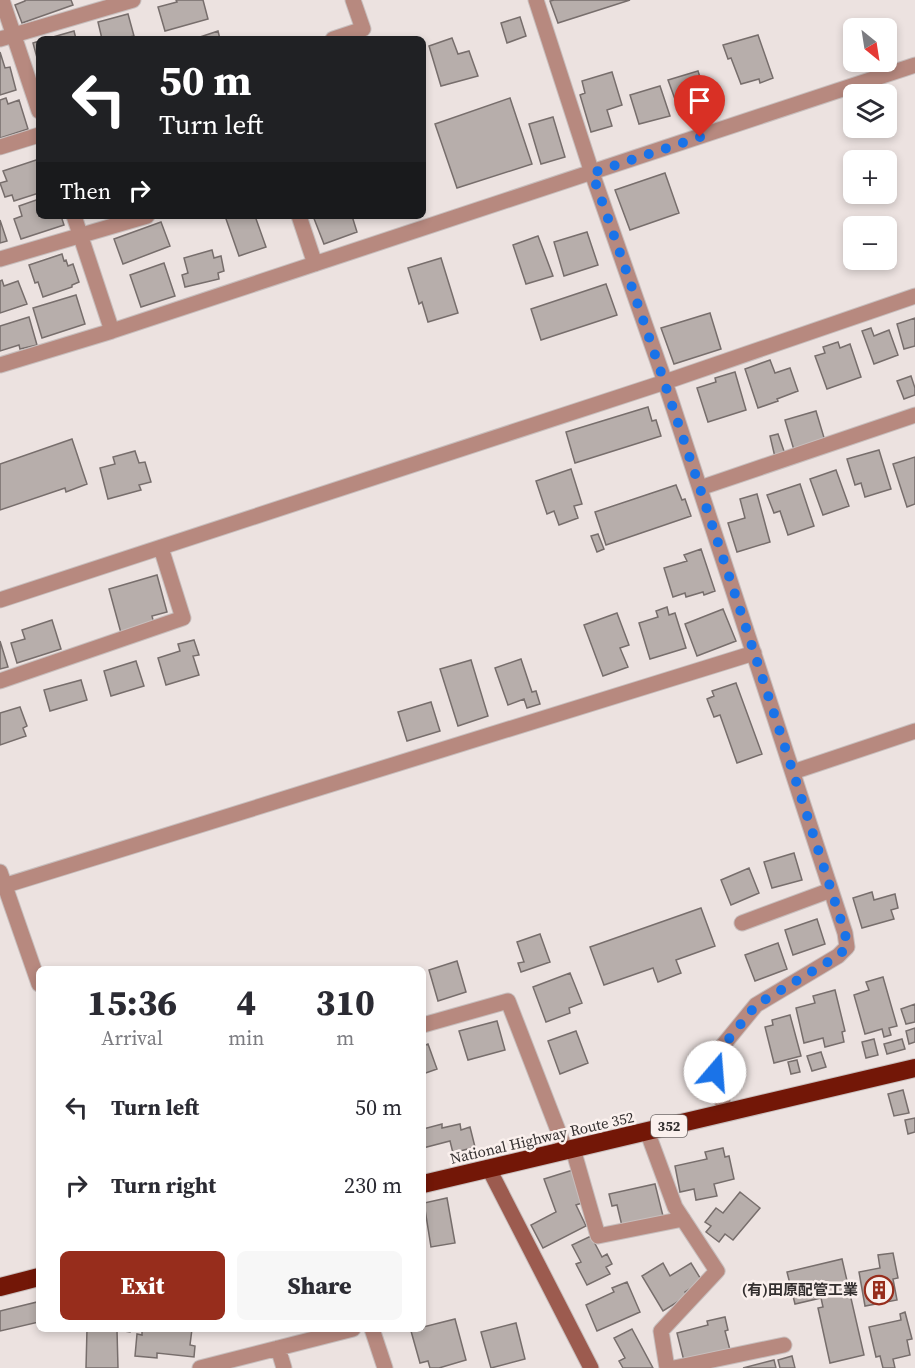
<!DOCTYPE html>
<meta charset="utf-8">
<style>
body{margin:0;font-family:"Source Serif 4","Noto Sans JP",serif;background:#f7f7f7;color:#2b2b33;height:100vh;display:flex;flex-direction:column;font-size:22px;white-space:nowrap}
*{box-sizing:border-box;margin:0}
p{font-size:20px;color:#7c7c81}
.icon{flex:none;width:33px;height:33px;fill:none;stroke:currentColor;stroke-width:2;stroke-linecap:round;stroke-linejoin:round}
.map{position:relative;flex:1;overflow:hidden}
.details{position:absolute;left:36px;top:966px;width:390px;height:366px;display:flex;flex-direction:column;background:#fff;border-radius:9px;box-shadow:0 3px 9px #0003}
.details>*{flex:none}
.guide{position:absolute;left:36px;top:36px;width:390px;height:183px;border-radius:9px;box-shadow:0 3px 9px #0003;background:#202124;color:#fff;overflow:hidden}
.needle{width:39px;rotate:150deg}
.fabs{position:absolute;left:843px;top:18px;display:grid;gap:12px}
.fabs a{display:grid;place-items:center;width:54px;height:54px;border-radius:9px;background:#fff;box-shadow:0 3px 9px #0003;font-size:30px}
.pin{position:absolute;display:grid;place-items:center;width:51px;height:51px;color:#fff;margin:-62px -26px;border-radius:50% 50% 50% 0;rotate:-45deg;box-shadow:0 0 6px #0007}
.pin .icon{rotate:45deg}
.me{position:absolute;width:66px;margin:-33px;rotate:18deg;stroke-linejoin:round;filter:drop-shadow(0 0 4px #0008)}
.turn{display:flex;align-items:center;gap:21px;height:126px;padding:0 24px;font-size:27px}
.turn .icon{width:78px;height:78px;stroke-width:2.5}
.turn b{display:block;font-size:42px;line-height:51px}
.then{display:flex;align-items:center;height:57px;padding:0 24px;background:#0003;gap:12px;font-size:22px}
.eta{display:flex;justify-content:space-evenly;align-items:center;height:102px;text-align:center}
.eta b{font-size:36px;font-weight:800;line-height:42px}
.primary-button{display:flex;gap:12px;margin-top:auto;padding:12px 24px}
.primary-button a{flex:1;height:69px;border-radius:9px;background:#972d1c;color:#fff;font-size:24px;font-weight:800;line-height:69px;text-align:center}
.primary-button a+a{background:#f7f7f7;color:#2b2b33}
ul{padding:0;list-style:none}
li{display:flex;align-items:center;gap:18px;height:78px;padding:0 24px}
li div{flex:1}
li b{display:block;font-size:22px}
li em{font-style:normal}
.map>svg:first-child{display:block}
</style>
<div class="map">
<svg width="915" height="1368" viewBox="0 0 915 1368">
<rect width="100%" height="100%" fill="#ece2e0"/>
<path fill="#b7aeab" stroke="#776e6c" stroke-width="1.5" d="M25 0H71L73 5 22 23 15 5 25 1Z
M176 0H203L208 19 165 31 158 7 177 2Z
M554 0H630L558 23 550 1Z
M128 14 134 36 129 37V39H102L98 22Z
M520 17 526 36 507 43 501 23Z
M74 31 76 39H46Z
M218 31 220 39H194Z
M758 35 773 78 760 83 759 79 741 84 731 58 728 59 723 45Z
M452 38 458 54 469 51 478 76 441 86 429 46Z
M39 41V65L33 43Z
M0 52 5 68 10 67 16 90 0 95Z
M698 71 709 105 680 113 668 80Z
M612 72 622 105 607 110 612 126 591 132 580 95 585 93 582 81Z
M660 86 670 116 639 124 630 95Z
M6 98 8 104 19 100 28 129 0 138V100Z
M510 98 532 164 457 188 435 124Z
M553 117 565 157 541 164 529 124Z
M39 159V193L14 201 12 195 5 197 0 183 7 181 3 171Z
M665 173 679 213 630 230 615 190Z
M39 199V216H61L64 225 21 239 14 219 22 216 19 206Z
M225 216H255L266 247 239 256Z
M313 216H352L357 232 324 244Z
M0 220 7 241 0 243Z
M161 222 170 246 123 264 114 239Z
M587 232 598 265 564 276 554 242Z
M538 236 553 276 526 284 513 245Z
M212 250 214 258 221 256 224 271 218 273 219 279 185 287 182 275 188 273 184 258Z
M62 254 64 261 66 260 68 266 73 264 79 282 72 285V287L43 297 38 282 35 283 29 265Z
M441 258 458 313 428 322 422 302 419 304 408 268Z
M164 263 175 296 141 307 130 275Z
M2 280 4 286 18 281 27 304 0 313V281Z
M606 284 617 315 541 340 531 309Z
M76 295 85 324 42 338 33 308Z
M710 313 721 349 674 364 661 328Z
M29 317 37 345 20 349 19 345 0 351V326Z
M915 318V346L904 349 897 324Z
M871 328 874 336 889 330 898 355 874 364 862 331Z
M838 342 840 348 850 344 861 377 827 389 815 356 825 353 823 347Z
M770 360 775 373 790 368 798 391 777 399 778 401 758 408 745 369Z
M735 372 746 410 708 422 697 388 716 382 715 378Z
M911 376 915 388V395L904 399 897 381Z
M648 407 652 421 656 420 661 436 575 463 566 432Z
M816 411 825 441 794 450 785 420Z
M778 434 785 454 775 457 770 436Z
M72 439 87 484 66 492 65 488 0 510V464Z
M879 450 891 489 865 497 861 483 855 485 847 459Z
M135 451 139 463 145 462 151 482 139 485 141 490 108 499 100 468 115 464 113 457Z
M915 457V504L907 507 893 464Z
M571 469 582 504 574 506 578 518 559 525 554 511 547 514 536 481Z
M836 470 849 506 823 515 810 479Z
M800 484 814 526 788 535 780 511 774 513 767 495Z
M676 485 682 500 685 499 691 516 606 545 595 512Z
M757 494 770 542 737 552 728 523 745 518 740 499Z
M598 534 604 549 597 552 591 536Z
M701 549 715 591 704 595 703 592 686 597 685 593 673 597 664 568 687 561 684 555Z
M157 575 167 612 152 616 154 624 121 633 109 589Z
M667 607 669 615 675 613 686 648 650 659 639 623 658 617 656 611Z
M723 609 736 641 697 656 685 624Z
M617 613 629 645 620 648 628 667 603 676 584 625Z
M52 620 61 649 17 663 11 643 25 639 22 630Z
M194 640 199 655 193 656 199 675 166 685 158 658 180 651 178 644Z
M0 641 8 667 0 669Z
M521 659 532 692 536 691 540 704 527 708 524 699 508 705 495 668Z
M471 660 488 716 458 726 440 669Z
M136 661 144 686 111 696 104 671Z
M81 680 87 700 50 711 44 690Z
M736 683 762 754 737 763 720 715 714 717 707 699 714 696 712 691Z
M431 702 440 731 407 741 398 712Z
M20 707 27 726 23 728 26 736 0 745V713Z
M794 853 802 880 772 888 764 862Z
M749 868 759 893 731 905 721 880Z
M872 892 874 900 895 894 898 908 891 910 894 919 862 928 853 898Z
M701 908 715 946 676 960 681 973 658 982 653 968 604 985 590 947Z
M817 919 825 944 793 955 785 930Z
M540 934 550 962 521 972 518 963 524 962 517 942Z
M778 943 787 969 755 981 745 955Z
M457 961 466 992 438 1001 429 970Z
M570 973 582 1003 569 1008 570 1013 546 1022 533 987Z
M883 977 897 1026 889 1028 891 1035 884 1037 882 1029 865 1034 854 995 869 990 866 982Z
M835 990 845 1031 842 1032 844 1042 825 1047 823 1038 804 1043 796 1008 815 1003 813 996Z
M915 1004V1022L906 1024 901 1009Z
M790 1015 801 1056 774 1063 765 1027 773 1025 772 1020Z
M497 1021 505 1050 468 1060 459 1031Z
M915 1028V1042L909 1044 906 1031Z
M576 1031 588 1063 560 1074 548 1041Z
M874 1039 878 1055 866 1058 862 1042Z
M902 1039 905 1049 887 1054 884 1044Z
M428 1044 437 1069 423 1074V1046Z
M821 1052 826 1067 812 1071 807 1056Z
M797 1060 800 1072 791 1074 788 1062Z
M903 1090 909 1113 894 1116 888 1094Z
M915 1118V1132L908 1134 905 1120Z
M442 1124V1128L460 1124 461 1130 470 1127 475 1147 453 1153 450 1141 423 1148V1129Z
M723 1148 725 1157 729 1156 734 1179 714 1184 717 1196 696 1200 694 1189 680 1192 675 1166 707 1159 705 1152Z
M573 1170 582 1203 576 1205 586 1226 543 1248 531 1225 556 1212 544 1179Z
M655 1184 663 1216 622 1226 617 1205 612 1206 609 1194Z
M740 1192 760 1208 733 1240 725 1234 719 1242 706 1232 711 1226 705 1222 716 1208 723 1213Z
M447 1198 455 1243 431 1247 424 1203Z
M591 1236 602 1257 607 1254 612 1264 606 1267 610 1274 587 1285 576 1264 581 1262 572 1245Z
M893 1253 898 1278 893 1279 897 1300 865 1306 859 1272 880 1268 878 1255Z
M842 1259 864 1355 830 1363 818 1308 823 1307 821 1298 795 1304 787 1272Z
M663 1263 670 1276 691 1263 702 1281 685 1292 687 1296 663 1311 642 1276Z
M627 1282 640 1312 597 1331 586 1305 614 1292 612 1288Z
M37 1302 39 1311V1322L0 1331V1311Z
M905 1312 912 1339 907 1340 910 1355 893 1359 895 1368H883L880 1356 876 1357 869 1327 901 1320 900 1314Z
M725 1317 728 1330 725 1331 730 1350 684 1361 677 1333 708 1325 707 1321Z
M455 1319 466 1360 439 1368H430L428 1361 420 1363 411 1331 423 1329V1327Z
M516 1323 525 1359 491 1368 481 1332Z
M87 1329H130V1332L117 1330 118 1368H86Z
M142 1329H192L190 1345 195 1346 194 1357 157 1353V1358L135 1356 137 1334 142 1335Z
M632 1329 653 1368H623L619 1361 625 1358 614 1338Z
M792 1356 795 1368H780L778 1360Z
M774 1360 776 1368H743Z"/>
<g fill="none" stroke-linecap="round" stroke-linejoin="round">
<g stroke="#c7bebd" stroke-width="17">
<path id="street" d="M2 0 39 111
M536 0 592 173 665 382 845 933 847 947 838 956 756 1005 715 1055V1072L721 1098 726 1112
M0 39 133 0
M333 39 363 29 353 0
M0 147 39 135
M74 216 112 331
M299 216 315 264
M0 259 147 216
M0 365 112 331 915 65
M700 488 915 415
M0 600 665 382 915 296
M0 681 183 618 161 548
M793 772 915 731
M0 872 39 984
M0 887 754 653
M742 923 831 890
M423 1025 508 1001 566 1151
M647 1131 675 1207 717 1271 661 1331 667 1368
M573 1149 598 1236 683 1219
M372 1329 385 1368
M278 1348 284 1368
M200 1368 353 1329
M674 1368 784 1345"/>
</g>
<g stroke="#c7bebd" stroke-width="17">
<path id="secondary" d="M489 1169 591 1368"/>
</g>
<g stroke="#c7bebd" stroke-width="20">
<path id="highway" d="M423 1184 915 1068
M0 1287 39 1277"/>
</g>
<use href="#street" stroke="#b7897f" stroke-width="15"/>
<use href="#secondary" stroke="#9c5b4f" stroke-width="15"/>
<use href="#highway" stroke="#731707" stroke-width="18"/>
</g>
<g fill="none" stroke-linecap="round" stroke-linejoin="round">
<path stroke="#1a73e8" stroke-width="10" stroke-dasharray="0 18" d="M700 137 592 173C681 425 763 679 845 933L847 947 838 956 756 1005 716 1055 715 1072"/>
</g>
<defs>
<g id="building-ring" transform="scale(1.5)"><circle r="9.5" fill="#faf0ed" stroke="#972d1c" stroke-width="1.5"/><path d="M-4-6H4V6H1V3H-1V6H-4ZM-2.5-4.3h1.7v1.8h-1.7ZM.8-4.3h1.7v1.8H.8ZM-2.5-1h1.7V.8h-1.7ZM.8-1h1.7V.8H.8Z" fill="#972d1c"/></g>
</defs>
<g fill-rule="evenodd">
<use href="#building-ring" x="879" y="1290"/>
</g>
<g text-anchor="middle" stroke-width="5" stroke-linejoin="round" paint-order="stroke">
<rect fill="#faf0ed" stroke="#6f6968" stroke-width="1.5" x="651" y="1115" width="36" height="22" rx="4.5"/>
<g font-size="14" font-weight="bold" fill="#332f2f">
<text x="669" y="1131">352</text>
</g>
<g font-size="15" fill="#332f2f" stroke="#faf0ed">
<text transform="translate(542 1138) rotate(-13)" y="5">National Highway Route 352</text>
</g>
<g font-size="15" font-weight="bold" fill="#332f2f" stroke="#faf0ed" text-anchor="end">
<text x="858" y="1295">(有)田原配管工業</text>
</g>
</g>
</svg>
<div class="fabs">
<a><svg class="needle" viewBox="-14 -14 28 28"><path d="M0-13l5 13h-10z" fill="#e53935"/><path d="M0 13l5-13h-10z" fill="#7c7c81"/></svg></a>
<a><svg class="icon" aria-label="layers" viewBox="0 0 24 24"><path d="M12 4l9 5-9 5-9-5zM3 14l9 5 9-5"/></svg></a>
<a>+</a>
<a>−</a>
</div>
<div class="pin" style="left:700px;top:137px;background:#d93025"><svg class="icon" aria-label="arrive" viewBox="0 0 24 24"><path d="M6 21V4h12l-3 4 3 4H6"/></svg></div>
<svg class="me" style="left:715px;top:1072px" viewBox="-20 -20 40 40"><circle r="19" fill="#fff"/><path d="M0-13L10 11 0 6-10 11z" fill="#1a73e8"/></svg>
<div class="guide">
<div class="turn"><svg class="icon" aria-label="left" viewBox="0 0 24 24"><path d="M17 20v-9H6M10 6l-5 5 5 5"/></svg><div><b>50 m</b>Turn left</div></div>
<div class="then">Then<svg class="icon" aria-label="right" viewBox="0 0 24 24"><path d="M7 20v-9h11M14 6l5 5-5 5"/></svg></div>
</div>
<section class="details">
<div class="eta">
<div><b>15:36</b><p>Arrival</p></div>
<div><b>4</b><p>min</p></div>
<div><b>310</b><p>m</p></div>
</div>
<ul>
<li><svg class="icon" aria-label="left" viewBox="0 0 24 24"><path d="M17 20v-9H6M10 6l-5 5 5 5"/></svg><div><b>Turn left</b></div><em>50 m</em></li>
<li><svg class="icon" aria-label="right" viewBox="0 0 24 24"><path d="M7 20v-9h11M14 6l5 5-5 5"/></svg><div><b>Turn right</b></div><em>230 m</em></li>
</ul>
<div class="primary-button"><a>Exit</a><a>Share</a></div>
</section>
</div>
